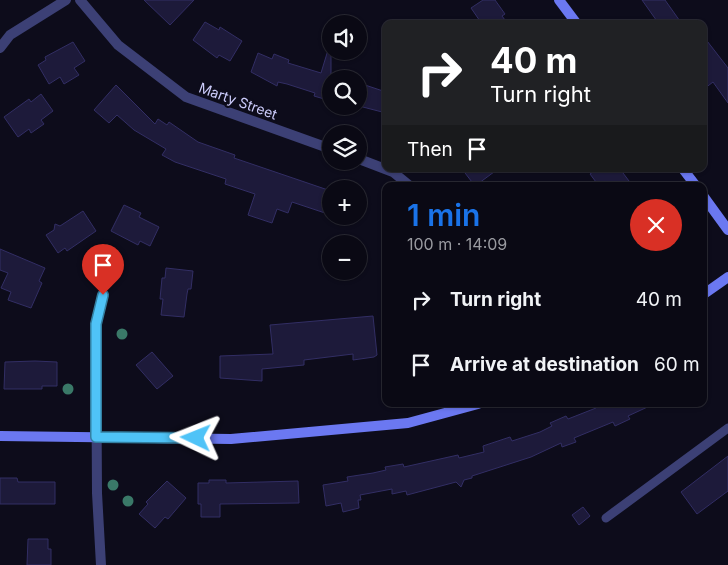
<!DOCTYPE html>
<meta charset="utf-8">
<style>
body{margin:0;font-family:Inter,sans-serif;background:#181722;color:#f1f3f6;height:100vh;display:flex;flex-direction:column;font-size:19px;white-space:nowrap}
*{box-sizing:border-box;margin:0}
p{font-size:16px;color:#999aa0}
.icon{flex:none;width:28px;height:28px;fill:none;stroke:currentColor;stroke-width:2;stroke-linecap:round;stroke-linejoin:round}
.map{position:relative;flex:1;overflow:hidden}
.drawer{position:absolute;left:382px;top:182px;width:325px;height:225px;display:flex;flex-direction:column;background:#0a0914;border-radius:10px;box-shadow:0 1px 4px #0004,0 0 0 1px #2a2a34}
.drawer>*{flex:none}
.banner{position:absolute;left:382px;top:20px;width:325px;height:152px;border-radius:10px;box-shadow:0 1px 4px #0004,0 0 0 1px #2a2a34;background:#202124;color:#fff;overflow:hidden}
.controls{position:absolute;left:322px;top:15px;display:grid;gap:10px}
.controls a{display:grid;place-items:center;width:45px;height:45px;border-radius:50%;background:#0a0914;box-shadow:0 1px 4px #0004,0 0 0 1px #2a2a34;font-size:25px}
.pin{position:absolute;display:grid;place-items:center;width:42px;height:42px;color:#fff;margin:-51px -21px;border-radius:50% 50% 50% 0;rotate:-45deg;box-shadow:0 0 5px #0007}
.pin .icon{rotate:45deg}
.me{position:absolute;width:55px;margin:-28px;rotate:272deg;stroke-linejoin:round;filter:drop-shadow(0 0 4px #0008)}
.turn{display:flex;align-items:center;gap:18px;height:105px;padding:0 25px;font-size:22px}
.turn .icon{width:65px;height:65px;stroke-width:2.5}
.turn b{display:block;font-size:35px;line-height:42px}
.then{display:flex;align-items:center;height:48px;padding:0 25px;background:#0003;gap:10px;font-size:19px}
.round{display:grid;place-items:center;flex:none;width:52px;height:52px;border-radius:26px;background:#181722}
.summary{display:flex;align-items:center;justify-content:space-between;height:85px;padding:0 25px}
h1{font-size:30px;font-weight:600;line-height:38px;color:#1a73e8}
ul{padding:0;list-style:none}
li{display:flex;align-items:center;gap:15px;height:65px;padding:0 25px}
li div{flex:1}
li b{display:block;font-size:19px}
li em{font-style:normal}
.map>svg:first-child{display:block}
</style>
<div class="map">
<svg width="728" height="565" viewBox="0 0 728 565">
<rect width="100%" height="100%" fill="#0d0c1b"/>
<path fill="#1d1a3a" stroke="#322e64" d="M144 0H194L170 25Z
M483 0H495L505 14 502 16 508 24H482L471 8Z
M642 0H665L682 24H659Z
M205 22 219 30 220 27 242 41 230 61 219 55 217 58 193 40Z
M704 37 728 68V103L713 82 704 89Z
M73 42 85 61 74 68 79 75 64 84 60 77 49 84 38 65 46 60 45 57Z
M328 50 331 51V101L314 96 315 93 287 84 278 82 277 86 251 72 258 53 272 59 274 54 289 60 288 63 321 73Z
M362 84 386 92V113L359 106V94Z
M116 85 155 124 158 119 167 125 169 122 198 142 235 155 234 158 331 191V215L292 202 288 213 277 209 272 223 248 215 255 194 225 184 226 179 175 162 162 155 166 149 134 130 117 115 109 123 94 110Z
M41 94 53 111 41 120 44 124 31 133 29 129 18 137 4 117 29 99 31 102Z
M462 169H498L475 186Z
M597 169H620L629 181 622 186H599L590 174Z
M124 205 141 213 139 217 159 227 150 246 140 241 138 245 111 231Z
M83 211 96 231 67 251 65 248 58 253 46 235 54 230 55 224 60 226Z
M0 249 45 268 39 281 42 283 31 308 8 300 11 292 1 288 8 273 0 270Z
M166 268 193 271 191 289H188L187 294 184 317 161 315 163 299H160L162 278H165Z
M373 316 377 355 374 357 353 360V354L304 360V365L262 369V381L220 378V356L273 354 270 325Z
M152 352 173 376 157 389 136 365Z
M35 361 57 362V386H42V389H4L5 362Z
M594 404H654L628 416 630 419 615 426 613 422 574 438 576 442 562 447 561 443 531 457 472 476V478L464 480 461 487 456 482 407 495 406 491 392 494V489L360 495 361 500H358L359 508 343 512 341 503 326 506 323 485 348 481 347 477 373 473 386 470 385 467 403 464 404 467 458 455 459 458 484 452 483 446 510 437 512 441 540 432 552 426 550 423 566 416 568 419 596 408Z
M728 456V491L697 514 681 492Z
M0 478H17L18 482H55V504H0Z
M209 480H226V483L298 481 299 503 220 504V517H201V504H198V483H209Z
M167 481 186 498 168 519 165 517 155 528 139 514 148 504 146 502Z
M583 507 590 516 579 525 572 515Z
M28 539H48V549H51V565H27Z"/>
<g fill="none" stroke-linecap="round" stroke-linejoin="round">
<path stroke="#3c4075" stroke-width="9" d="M606 518 728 428"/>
<path stroke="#3c4075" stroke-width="10" d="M80 0 118 45 186 97 331 149
M0 48 10 35 66 0
M359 159 393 172 410 186
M101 565 97 493 96 324 103 295"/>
<path stroke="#6b78f1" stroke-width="10" d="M559 0 577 24
M683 169 696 186
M704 197 728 230
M704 294 728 277
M0 436 231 439 408 423 478 404"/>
</g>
<g fill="#3a7968">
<circle cx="107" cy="250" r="5.5"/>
<circle cx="122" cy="334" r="5.5"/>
<circle cx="68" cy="389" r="5.5"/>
<circle cx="113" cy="485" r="5.5"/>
<circle cx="128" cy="501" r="5.5"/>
</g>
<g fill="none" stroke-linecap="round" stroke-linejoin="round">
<g stroke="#337fa1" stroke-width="12">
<path id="route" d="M103 295 96 324V437L196 438"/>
</g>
<use href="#route" stroke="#4fc3f7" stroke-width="9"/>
</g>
<g text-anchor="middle" stroke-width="4.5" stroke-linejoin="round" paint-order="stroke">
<g font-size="14" fill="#cbcbfa" stroke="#0d0c1b">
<text transform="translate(238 101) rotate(20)" y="5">Marty Street</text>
</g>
</g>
</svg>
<div class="controls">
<a><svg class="icon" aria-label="sound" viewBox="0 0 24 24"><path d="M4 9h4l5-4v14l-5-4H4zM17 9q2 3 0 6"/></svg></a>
<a><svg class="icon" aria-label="search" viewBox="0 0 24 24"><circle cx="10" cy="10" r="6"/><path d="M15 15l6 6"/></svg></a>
<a><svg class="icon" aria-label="layers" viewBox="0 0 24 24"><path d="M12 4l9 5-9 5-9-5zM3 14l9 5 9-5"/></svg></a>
<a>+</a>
<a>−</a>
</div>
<div class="pin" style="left:103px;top:295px;background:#d93025"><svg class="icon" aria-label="arrive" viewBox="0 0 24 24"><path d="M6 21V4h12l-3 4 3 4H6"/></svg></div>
<svg class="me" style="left:196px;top:438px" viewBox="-20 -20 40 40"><path d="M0-17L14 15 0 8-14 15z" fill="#4fc3f7" stroke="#fff" stroke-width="4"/></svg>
<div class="banner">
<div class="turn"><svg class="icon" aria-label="right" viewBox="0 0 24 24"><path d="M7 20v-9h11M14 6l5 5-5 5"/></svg><div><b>40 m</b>Turn right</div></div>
<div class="then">Then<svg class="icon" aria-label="arrive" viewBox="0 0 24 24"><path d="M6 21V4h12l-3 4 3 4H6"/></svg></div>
</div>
<section class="drawer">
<div class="summary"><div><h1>1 min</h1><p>100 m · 14:09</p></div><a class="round" style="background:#d93025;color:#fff"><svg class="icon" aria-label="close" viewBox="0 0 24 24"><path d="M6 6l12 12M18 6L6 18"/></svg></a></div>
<ul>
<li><svg class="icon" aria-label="right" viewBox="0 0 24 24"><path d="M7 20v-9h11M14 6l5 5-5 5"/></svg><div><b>Turn right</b></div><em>40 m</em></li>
<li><svg class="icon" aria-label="arrive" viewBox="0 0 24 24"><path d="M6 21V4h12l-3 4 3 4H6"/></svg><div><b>Arrive at destination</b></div><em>60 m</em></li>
</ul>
</section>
</div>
